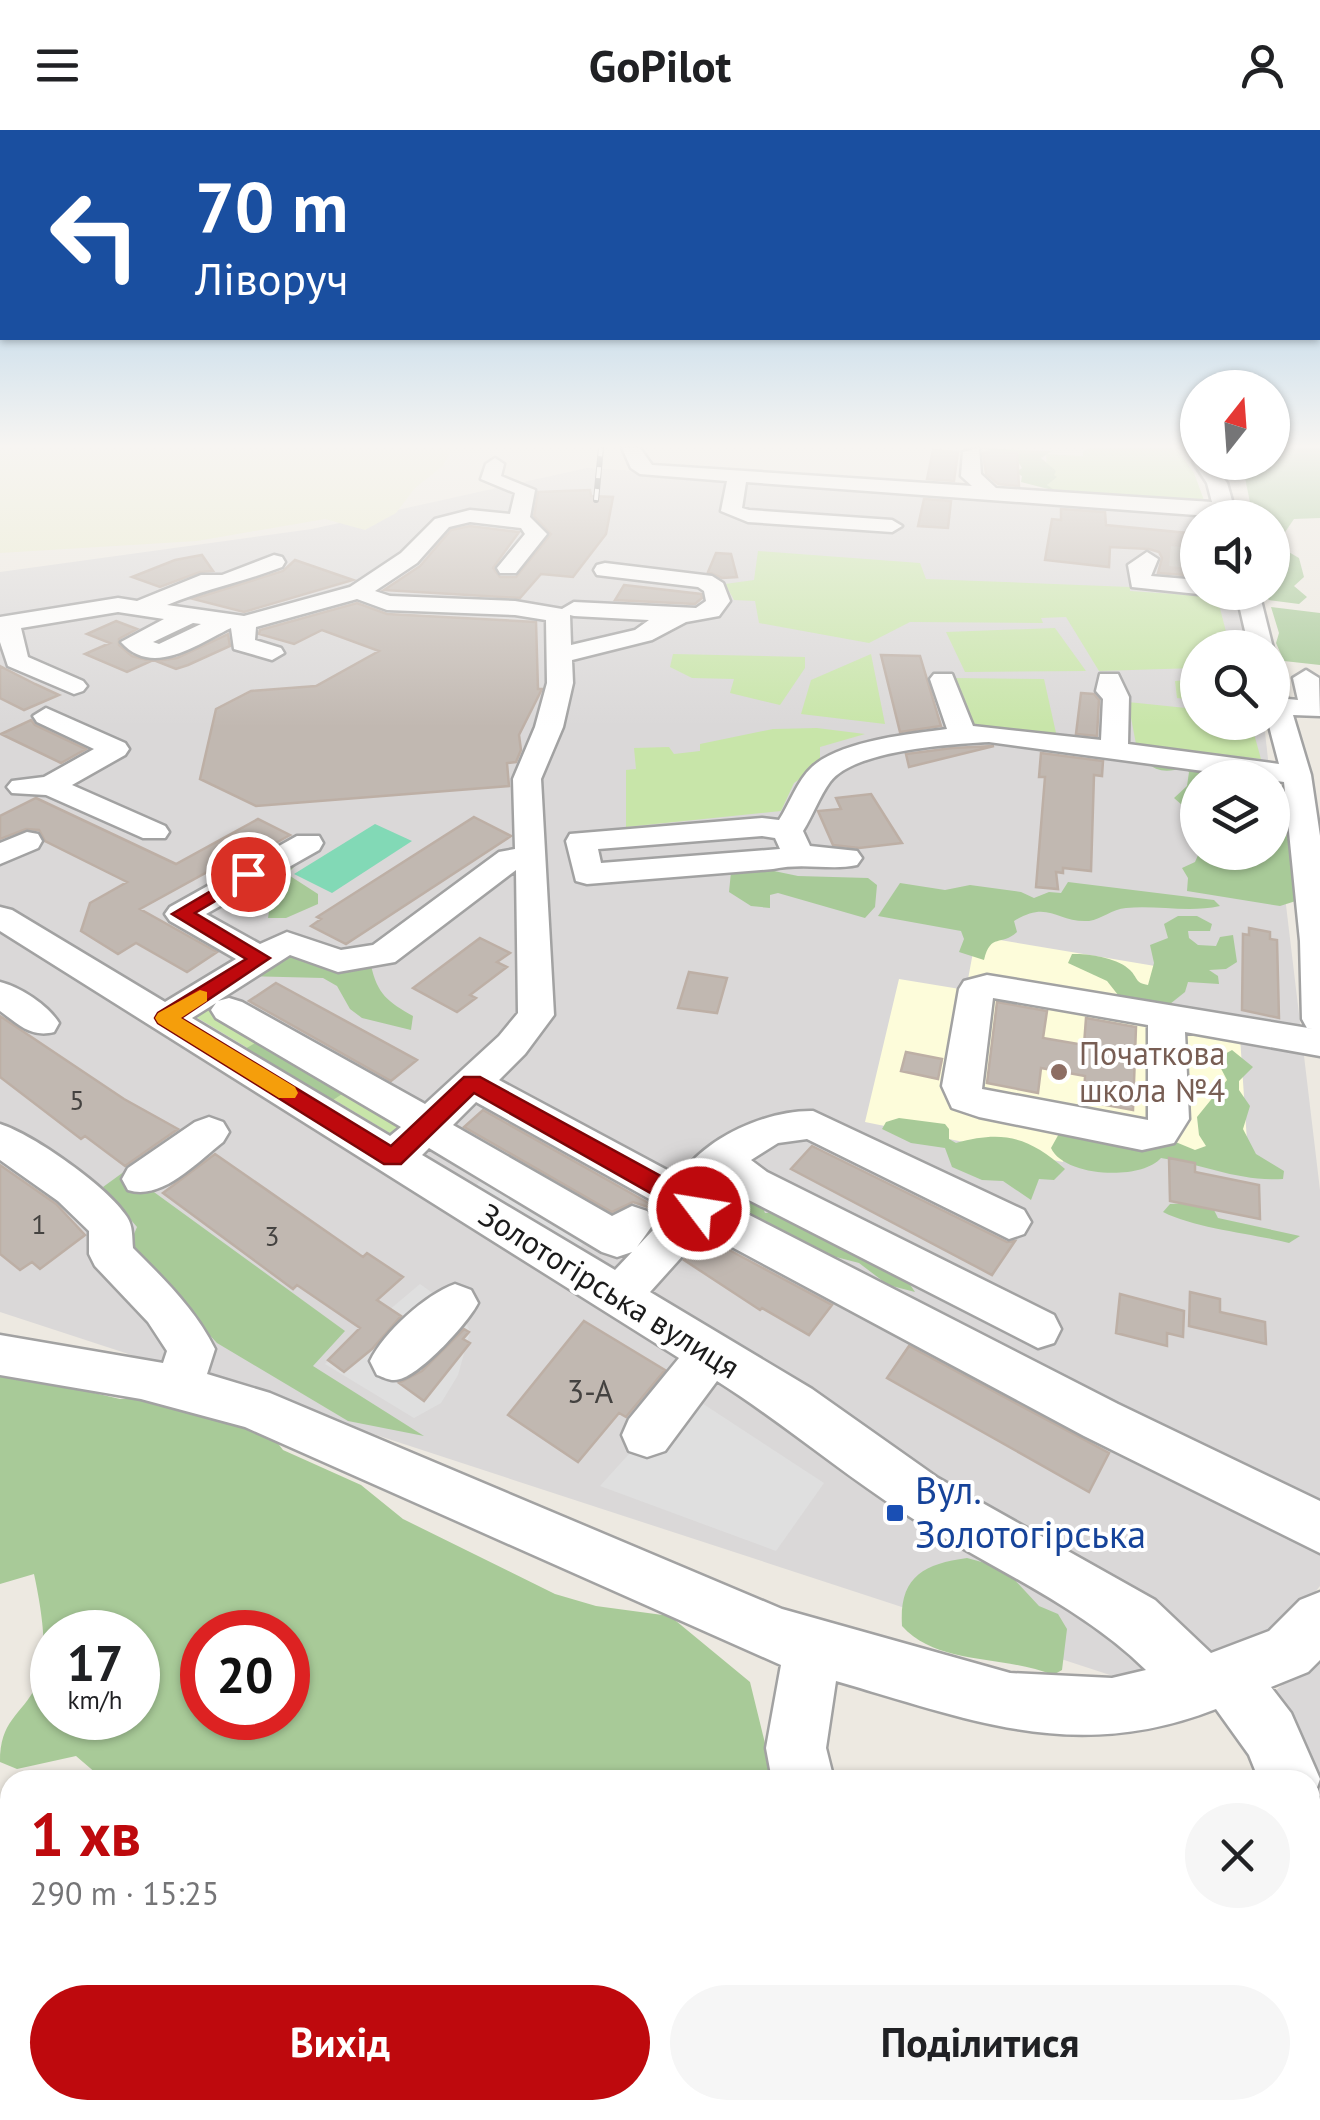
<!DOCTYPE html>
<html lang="uk">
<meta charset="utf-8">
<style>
body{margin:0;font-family:"PT Sans",sans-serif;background:#f6f6f6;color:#202124;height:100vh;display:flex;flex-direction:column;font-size:38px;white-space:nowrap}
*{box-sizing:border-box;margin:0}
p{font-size:32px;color:#757577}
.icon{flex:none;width:55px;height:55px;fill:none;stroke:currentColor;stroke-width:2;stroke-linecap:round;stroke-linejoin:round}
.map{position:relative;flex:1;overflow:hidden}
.drawer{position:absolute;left:0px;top:1640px;width:1320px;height:350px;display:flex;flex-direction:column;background:#fff;border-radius:30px 30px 0 0;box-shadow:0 2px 8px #0004}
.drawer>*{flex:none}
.hud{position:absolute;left:0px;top:0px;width:1320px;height:210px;box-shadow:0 2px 8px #0004;background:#1a4fa0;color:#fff;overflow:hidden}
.needle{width:65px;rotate:17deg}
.tools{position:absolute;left:1180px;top:240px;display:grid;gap:20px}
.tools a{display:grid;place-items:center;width:110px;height:110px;border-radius:50%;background:#fff;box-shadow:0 2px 8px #0004;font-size:50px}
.speed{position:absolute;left:30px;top:1480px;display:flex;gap:20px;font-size:50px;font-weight:700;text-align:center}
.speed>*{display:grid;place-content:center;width:130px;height:130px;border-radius:50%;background:#fff;box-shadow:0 2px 8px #0004;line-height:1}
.speed small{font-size:25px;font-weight:400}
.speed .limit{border:15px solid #d22;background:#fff;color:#111}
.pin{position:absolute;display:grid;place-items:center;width:85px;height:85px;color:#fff;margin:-42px;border:5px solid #fff;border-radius:50%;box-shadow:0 2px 10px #0007}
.me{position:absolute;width:110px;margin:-55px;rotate:301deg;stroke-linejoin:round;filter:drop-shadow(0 0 8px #0008)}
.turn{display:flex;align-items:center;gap:35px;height:210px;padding:0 30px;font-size:45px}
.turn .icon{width:130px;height:130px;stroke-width:2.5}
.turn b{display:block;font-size:70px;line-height:85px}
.round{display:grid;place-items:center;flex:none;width:105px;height:105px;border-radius:52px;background:#f6f6f6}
.head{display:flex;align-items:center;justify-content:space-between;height:170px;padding:0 30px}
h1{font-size:60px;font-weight:700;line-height:75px;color:#be090d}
.button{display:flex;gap:20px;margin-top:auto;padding:20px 30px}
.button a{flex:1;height:115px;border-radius:60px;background:#be090d;color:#fff;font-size:40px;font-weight:700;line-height:115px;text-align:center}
.button a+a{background:#f6f6f6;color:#202124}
header{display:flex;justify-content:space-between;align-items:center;height:130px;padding:0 30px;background:#fff;font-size:45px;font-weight:700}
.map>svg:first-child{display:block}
</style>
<header><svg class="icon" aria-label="menu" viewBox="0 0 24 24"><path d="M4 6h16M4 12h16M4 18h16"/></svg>GoPilot<svg class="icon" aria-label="person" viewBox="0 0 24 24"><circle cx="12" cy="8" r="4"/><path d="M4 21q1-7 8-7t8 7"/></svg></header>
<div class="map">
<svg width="1320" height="1990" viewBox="0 0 1320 1990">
<rect width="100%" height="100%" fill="#ede9e1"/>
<path fill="#dad8d8" d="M587 338 1240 377 1241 387 1198 388V462L1248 463 1255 517 1198 518V592L1264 593 1270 647 1198 648V722H1272L1273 666 1320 1060V1456L1217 1580 0 1182V442L312 399Z
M1320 1521V1796L1311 1732 1310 1650 1245 1588Z"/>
<path fill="#fdfcda" d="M976 806 1167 838V879L1239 892 1249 1041 1065 1006 1063 1032 865 992 899 849 966 860Z"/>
<path fill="#e9ebcd" d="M0 318H452L443 336 415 358 396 383 365 400 325 389 197 411 0 423Z"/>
<path fill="#c8e5a9" d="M1089 318H1176L1194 343 1205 373 1048 362 1046 324 1083 326V321Z
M758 421 920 433 926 449 1130 457V461L1217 467 1230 517 1198 518 1197 538 1099 541 1066 487 1041 488 1043 493 910 492 869 513 759 493 755 471 734 470 725 454 754 450Z
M1055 498 1086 541 965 542 946 502Z
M673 524 805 527V538L780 575 730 563 734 549 692 548 670 537Z
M871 524 885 594 801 584 811 550Z
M953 548 1044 549 1056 603 973 597Z
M1197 549 1198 592 1251 593 1261 629 1136 614 1128 572 1186 578V569L1177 568 1175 551Z
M817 598 865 604 820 617V635L794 653 781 681 626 697V640L636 639 634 618 669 617 674 624 700 621V614L773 599Z
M205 877 212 878 412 996 398 1008 191 884Z"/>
<path fill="#a8ca98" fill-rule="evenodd" d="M973 318 1052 321 1041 328 1056 341 1054 345 1057 347 1047 355 1056 361 1021 352 1022 346 1015 342 1022 338 1015 327 1019 323Z
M1273 318H1320V388L1294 389 1283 405 1273 406 1272 388 1253 387 1242 333 1272 332Z
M1281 409 1280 417 1299 428 1304 447 1294 456 1307 467 1299 474 1269 470 1263 463 1272 462 1273 410Z
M1271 477 1320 483V535L1284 531 1276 513 1279 503Z
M1142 627 1272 648H1198L1197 720 1192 718 1191 683 1174 668 1187 656 1189 642 1183 638C1165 643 1154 642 1142 627Z
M1272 648 1284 677 1287 708 1295 719 1294 757 1302 769 1280 776 1187 761 1188 748 1182 738 1195 732 1199 723 1272 722Z
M304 727 287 744 318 764V774L286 788H268L273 757 258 753Z
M750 736 798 746 868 748 877 755 875 777 865 788 778 763 770 765V778L751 776 729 762 731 742Z
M1068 752 1214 770 1220 776C1189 783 1157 775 1126 778 1112 779 1102 789 1089 791 1057 793 1049 769 1014 791L1017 802C1001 817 991 802 984 830L959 822 964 809 961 801 878 786 900 753 945 760 970 755 1021 762 1034 768 1049 762 1061 763Z
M1178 786H1197L1212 794 1210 801H1188L1189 808 1198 815 1216 816 1220 807 1233 805 1237 832 1226 839 1209 840 1218 846 1219 854 1188 852 1185 862 1165 878 1122 870 1107 851 1068 833 1072 824C1087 823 1119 828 1130 840 1138 848 1135 853 1148 855L1154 833 1150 815 1168 808 1164 794Z
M286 822 371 835C377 864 388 872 413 886L411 900 362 888 350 879 337 856 323 848 246 846Z
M267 906 348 960 330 972 254 930 245 919Z
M1232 920 1253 937 1239 951V960L1250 976 1243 999 1256 1024 1284 1041 1283 1049C1240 1052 1202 1034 1161 1028 1141 1051 1064 1047 1051 1018L1061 1000 1144 999 1195 1020 1206 1016 1199 1005 1197 987 1227 950 1216 929Z
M899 988 945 994 949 999V1009L956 1013C1003 1000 1029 1007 1065 1039L1054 1050 1039 1049 1031 1070 1003 1051 982 1050 952 1037 945 1018 911 1013 882 999 886 992Z
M125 1041 345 1201 313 1236 424 1306 348 1291 217 1213 128 1118 137 1097 103 1057Z
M731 1057 757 1062 765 1083 780 1082 903 1144 915 1162 888 1155 859 1133 775 1111 765 1091 760 1089 750 1098 721 1073Z
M1198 1073 1214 1080 1218 1088 1300 1106 1289 1113C1250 1103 1197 1099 1163 1082L1170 1074Z
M0 1241 120 1269 178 1268 266 1298 283 1320 361 1355 403 1389 555 1464 596 1476 670 1486 750 1552 774 1650H104L76 1626 17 1639 0 1632C0 1590 20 1587 37 1555 51 1529 40 1472 34 1444L0 1454ZM52 1502H138V1588H52ZM202 1502H288V1588H202Z
M967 1428 989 1434 1013 1448 1039 1476 1058 1484 1067 1499 1062 1540 1053 1545C1006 1525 938 1536 902 1496 899 1448 922 1434 967 1428Z
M435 1980H778V1990H441Z"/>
<path fill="#82d9b6" d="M375 694 412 711 332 763 294 744Z"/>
<path fill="#dfdfdf" d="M492 1041 595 1101 577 1120 474 1057Z
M420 1154 463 1185 470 1202 458 1245 441 1273 414 1288 325 1234Z
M685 1262 824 1353 776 1421 600 1356Z"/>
<path fill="#c1b8b1" stroke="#bdafa5" stroke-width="2.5" d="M933 320 958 322 954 351 927 349Z
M993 321 1017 323 1019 356 998 354 986 344 983 323Z
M590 360 591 366 613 367 606 404 573 447 541 444 520 468 384 460 420 436 451 400 470 396 519 402 493 438 500 447H516L551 404 534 386 538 362Z
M924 369 951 371 948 398 918 396Z
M1061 379 1105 382 1106 395 1198 404V446L1158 443 1162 428 1159 422 1149 419 1110 417 1109 437 1045 430 1052 389 1061 390Z
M716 423 731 424 737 447 722 448 708 442Z
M202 425 213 441 200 442 160 457 132 447 175 430Z
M295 430 353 450 244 482 193 469 283 441Z
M624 455 701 464 702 468 695 474 615 470Z
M357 473 387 484 536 492 538 559H542L519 605 521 620 516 632 507 633 509 656 256 676 200 649 216 579 251 561 316 556 379 521 322 500 294 514 259 504 260 500Z
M116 491 137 499 119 509V515L132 526 151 531 127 542 85 524 110 513 87 504Z
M228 504 230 516 188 535 176 539 156 531 177 528Z
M881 525 920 526 941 596 900 602Z
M0 536 35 554 59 565 24 580 0 568Z
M1081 563 1094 564 1099 570 1097 606 1076 604Z
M31 590 35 595 86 619 61 633 1 604Z
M994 616 909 637 906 624 952 618Z
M1041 623 1103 631 1102 646 1094 645 1091 741 1063 738V743L1056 742 1058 759 1036 757 1045 647H1039Z
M871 664 902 713 859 718 833 715 818 681 841 679 836 668Z
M36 668 176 734 258 689 290 705 220 744 211 740 140 779 217 822 187 842 136 813 118 824 81 801 90 773 127 752 45 711 39 700 26 699 0 709V686Z
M474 687 511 706 346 814 311 796 321 789 317 787Z
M1249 798 1270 802V809L1277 810 1279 888 1242 880 1243 804 1249 805Z
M480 808 510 823 497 832 507 837 470 865 476 868 457 882 413 858Z
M689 842 727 848 717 883 678 878Z
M276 853 417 930 391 951 249 871Z
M997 872 1047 881 1043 908 1084 915 1086 888 1136 897 1133 980 1084 971 1085 946 1041 938 1038 963 987 953Z
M0 886 124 969 178 999 125 1036 85 1006 81 1009 0 947Z
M906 922 942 929 938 949 901 941Z
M483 980 661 1080 655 1087 648 1077 633 1072 612 1082 464 997Z
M812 1016 1007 1112 1015 1111 992 1145 791 1039Z
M215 1024 363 1127 367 1123 403 1147 377 1170 401 1186 372 1219 344 1242 328 1230 360 1198 297 1155 293 1159 163 1063Z
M1169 1028 1195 1033V1042L1259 1055 1260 1089 1170 1071Z
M0 1035 56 1074 85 1105 40 1139 32 1132 20 1140 0 1124Z
M705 1107 832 1175 809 1205 762 1178 760 1180 684 1130Z
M1190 1162 1220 1169V1182L1265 1192 1266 1214 1189 1196Z
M1120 1164 1184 1181 1183 1207 1167 1203V1216L1116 1203Z
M584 1191 665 1240 626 1287 619 1283 578 1332 508 1285Z
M464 1199 469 1202 463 1209 470 1213 424 1271 399 1253 422 1241Z
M909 1216 1109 1323 1089 1362 887 1248Z"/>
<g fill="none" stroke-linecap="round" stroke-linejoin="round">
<path stroke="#c3c0b9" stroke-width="20" stroke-dasharray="20 10" stroke-linecap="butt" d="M1170 426 1198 429"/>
<g stroke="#a2a2a2" stroke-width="5">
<path id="minor" d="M622 318H640L652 335 972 356 961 346 963 322 979 318 981 344 996 358 1212 372 1207 353 1193 332 1198 328V332H1212L1227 353 1237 388 746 352 742 378 749 380 892 390 902 396 892 402 748 392 721 381 727 351 640 344 631 338Z
M495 328 504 334 501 346 535 360 530 387 547 404 516 443H500L497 438 525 404 521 398 470 392 449 397 417 433 375 461 390 466 515 471 562 479 574 472 696 478 706 471 704 461 698 457 597 445 594 440 597 435 605 433 712 446 723 453 730 471 719 486 686 492 652 510 572 530 573 553 563 597 541 649 554 885 525 924 499 950 680 1047C705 1007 768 980 813 981L1024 1080 1031 1092 1024 1104 1009 1109 807 1009 778 1013 751 1030 767 1042 1054 1185 1061 1199 1054 1213 1038 1218 737 1064 724 1054 719 1058 720 1070 1118 1274 1320 1371V1423L1084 1306 704 1102 650 1162 812 1259 938 1348 1155 1470 1211 1523 1269 1501 1300 1470 1320 1462V1530L1308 1542 1271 1557 1291 1583 1320 1649 1314 1666 1320 1669V1751L1310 1746V1650H1259L1249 1625 1216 1579C1076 1634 971 1590 836 1551L826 1618 834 1650H772L766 1618 781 1535 245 1297 141 1269 0 1245V1205L163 1233 167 1221 148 1192 95 1136 89 1124V1101L58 1071 0 1030V994C34 1005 108 1057 127 1087 133 1096 132 1107 133 1118 164 1149 195 1179 215 1219L207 1244 270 1263 782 1479 1010 1543 1112 1548 1146 1540C1078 1473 983 1435 904 1383 840 1342 782 1292 717 1251L665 1321 647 1327 629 1321 622 1305 629 1289 679 1228 0 801V777L12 780 165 872 236 829 170 791 165 784 170 777 297 706H319L323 713 319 720 206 784 260 814 287 802 341 820 373 815 499 722 515 719 513 649 535 597 547 553 546 490 515 485 387 480 357 469 256 497 255 510 281 518 284 523 272 530 234 519 231 498C197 514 153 548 121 512L164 489 118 482 21 498 28 527 83 551 87 556 83 561 74 564 8 536 0 512V487L118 468 137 471 201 445H222L274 425 282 427 285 432 282 437C243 452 206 459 167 475L244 486 350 457 401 423 435 389 470 380 510 384 515 363 481 349 486 334ZM570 485 574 486 649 490 635 500 571 515ZM193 493 201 494 159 514 153 512ZM516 740 518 883 499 906 425 974 242 872 229 868 218 871 290 825 338 842 395 832ZM216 873 211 880 216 888 401 997 390 1006 192 888ZM476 972 671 1081 637 1117 654 1093 647 1081 632 1076 612 1086 453 995ZM429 1018 602 1122 617 1127 632 1122 615 1140 422 1025Z
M1147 422 1158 429 1151 446 1198 450V462H1203L1198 464 1132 457 1128 435Z
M1236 462H1259L1273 518 1272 519 1249 518Z
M1306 540 1319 548 1320 586 1293 585 1311 645 1320 706V926L1185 902 1189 989 1174 1013 1142 1020 979 987 952 978 942 956 959 859 964 851 987 845 1314 899 1307 898 1302 889 1300 811 1284 652 989 612C951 614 854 620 830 652 819 667 813 685 803 701L810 716 857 721 862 728 857 735C830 741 805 732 773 739L587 754 576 751 566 711 570 704 762 688 779 690C790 673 797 651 812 637 840 611 910 604 947 599L930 549 934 544H952L973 596 1101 610 1103 569 1096 561 1100 544H1118L1129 567 1128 614 1279 634 1268 592H1272V552L1281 554 1288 569 1298 570 1293 548ZM762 706 775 708 780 719 601 733 598 719ZM993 868 1148 895V990L982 959Z
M46 578 125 613 129 619 125 625 72 655 165 696 169 702 165 708H143L46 665 12 663 7 657 12 651 44 647 94 619 37 592 33 586Z
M27 702 38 704 42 711 38 718 0 734V713Z
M0 852C20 857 48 875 59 893L54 902C31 908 18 894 0 881Z
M209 987 223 992 229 1002 223 1012C197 1032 162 1071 128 1060L122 1049 128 1038 195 992Z
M455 1154 471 1160 478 1173C468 1193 421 1244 400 1249 391 1252 386 1248 377 1245L370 1231C384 1202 425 1165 455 1154Z
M839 1980H911L913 1990H841Z"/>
</g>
<use href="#minor" fill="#fff" fill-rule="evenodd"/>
<g stroke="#696969" stroke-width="6">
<path id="rail" d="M596 370 601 318"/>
</g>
<use href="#rail" stroke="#fff" stroke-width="4" stroke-dasharray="11" stroke-linecap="butt"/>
</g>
<linearGradient id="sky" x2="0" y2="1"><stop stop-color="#8cbee2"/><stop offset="0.53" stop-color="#f7f5f2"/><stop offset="1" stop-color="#f7f5f2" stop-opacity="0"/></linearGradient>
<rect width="1320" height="597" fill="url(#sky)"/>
<path fill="#be090d" stroke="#7c0608" stroke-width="2.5" d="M248 739 254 740V748L195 783 270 828 181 888 391 1016 464 947H480L708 1072 711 1079 708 1086H691L474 963 401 1034H384L158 893 155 888 158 883 246 829 172 784Z"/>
<path fill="#f59e0b" d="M200 860 207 862V871L181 888 295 957 298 963 295 968H279L158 893 155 888 158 883Z"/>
<circle fill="#8d6e63" stroke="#fff" stroke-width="4" cx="1059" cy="942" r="10"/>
<rect fill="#1a4fb4" stroke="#fff" stroke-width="4" x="885" y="1373" width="20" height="20" rx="5"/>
<g text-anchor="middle" stroke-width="8" stroke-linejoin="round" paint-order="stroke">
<g font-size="28" fill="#444240">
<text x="77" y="980">5</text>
<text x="39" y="1104">1</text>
<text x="272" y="1116">3</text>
</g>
<g font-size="32" fill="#785e54" stroke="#fff" text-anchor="start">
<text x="1079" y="935">Початкова<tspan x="1079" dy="37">школа №4</tspan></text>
</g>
<g font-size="32" fill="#1b1b1b" stroke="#fff">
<text transform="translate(609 1161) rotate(32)" y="11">Золотогірська вулиця</text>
</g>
<g font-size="32" fill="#444240">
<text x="590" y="1273">3-А</text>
</g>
<g font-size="38" fill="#164399" stroke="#fff" text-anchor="start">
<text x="915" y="1374">Вул.<tspan x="915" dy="44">Золотогірська</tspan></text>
</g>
</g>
</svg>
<div class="tools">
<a><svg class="needle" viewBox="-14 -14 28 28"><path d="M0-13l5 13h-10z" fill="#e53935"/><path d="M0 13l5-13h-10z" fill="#757577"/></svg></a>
<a><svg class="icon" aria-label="sound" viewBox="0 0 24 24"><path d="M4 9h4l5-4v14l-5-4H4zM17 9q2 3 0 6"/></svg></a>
<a><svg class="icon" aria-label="search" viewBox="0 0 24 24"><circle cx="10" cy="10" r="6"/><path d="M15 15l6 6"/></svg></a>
<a><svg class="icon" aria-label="layers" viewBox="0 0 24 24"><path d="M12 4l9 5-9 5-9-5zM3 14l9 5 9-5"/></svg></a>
</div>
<div class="speed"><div>17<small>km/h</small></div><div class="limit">20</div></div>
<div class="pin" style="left:248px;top:744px;background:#d93025"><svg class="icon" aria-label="arrive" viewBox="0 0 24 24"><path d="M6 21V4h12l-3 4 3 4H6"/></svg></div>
<svg class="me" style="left:699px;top:1079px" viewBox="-20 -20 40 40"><circle r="17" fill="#be090d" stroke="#fff" stroke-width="3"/><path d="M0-11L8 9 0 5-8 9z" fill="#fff"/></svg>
<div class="hud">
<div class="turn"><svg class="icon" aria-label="left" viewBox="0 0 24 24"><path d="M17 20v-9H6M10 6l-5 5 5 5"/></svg><div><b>70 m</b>Ліворуч</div></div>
</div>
<section class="drawer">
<div class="head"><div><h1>1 хв</h1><p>290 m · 15:25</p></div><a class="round"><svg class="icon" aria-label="close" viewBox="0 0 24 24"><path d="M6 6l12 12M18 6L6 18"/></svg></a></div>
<div class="button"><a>Вихід</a><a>Поділитися</a></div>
</section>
</div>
